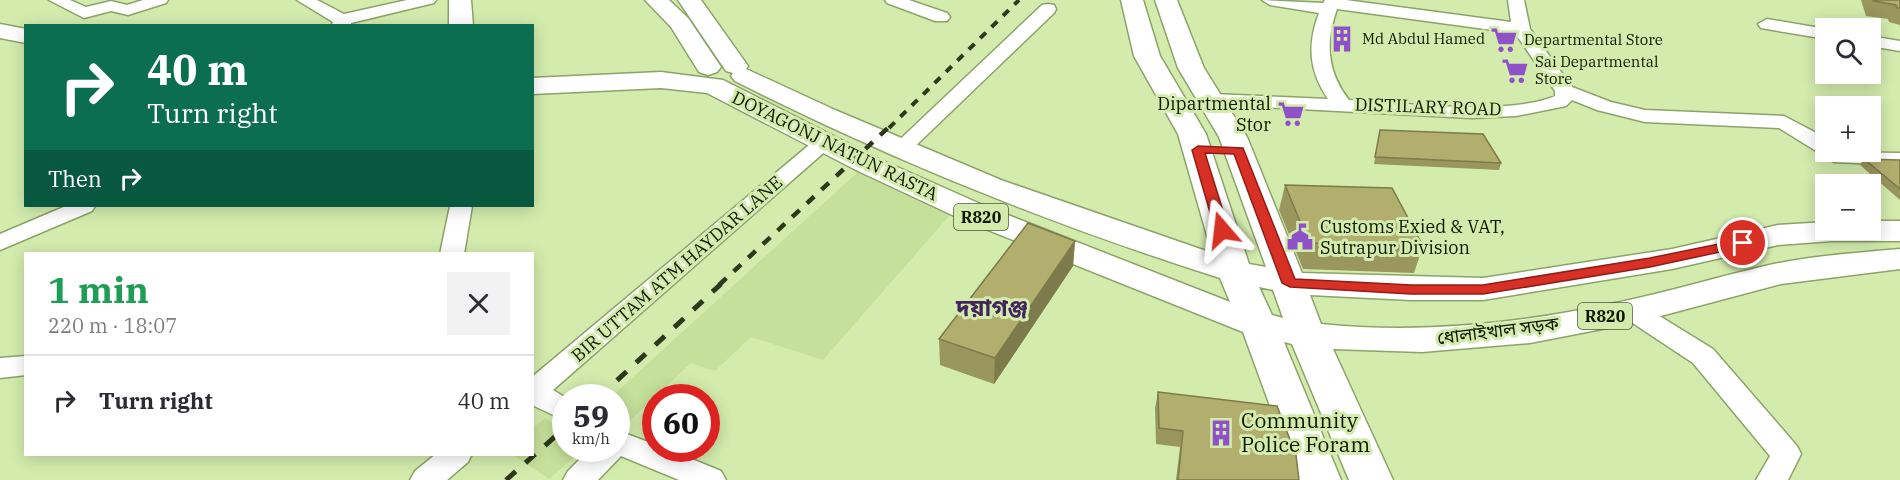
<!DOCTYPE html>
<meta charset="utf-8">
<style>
body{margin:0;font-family:"IBM Plex Serif","Noto Sans Bengali",serif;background:#f2f2f3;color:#2b2b33;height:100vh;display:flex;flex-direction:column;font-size:22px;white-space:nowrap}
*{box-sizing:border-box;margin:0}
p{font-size:20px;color:#7c7c81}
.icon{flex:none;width:33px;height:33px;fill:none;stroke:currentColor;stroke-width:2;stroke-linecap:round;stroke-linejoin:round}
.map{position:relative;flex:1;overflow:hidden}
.side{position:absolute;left:24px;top:252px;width:510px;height:204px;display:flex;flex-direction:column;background:#fff;border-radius:0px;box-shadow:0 3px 15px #0003}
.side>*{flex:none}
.guide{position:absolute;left:24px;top:24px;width:510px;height:183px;border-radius:0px;box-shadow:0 3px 15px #0003;background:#0b6e4f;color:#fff;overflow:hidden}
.buttons{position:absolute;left:1815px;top:18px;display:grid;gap:12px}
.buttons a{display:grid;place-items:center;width:66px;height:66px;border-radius:0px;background:#fff;box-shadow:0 3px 15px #0003;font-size:30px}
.speed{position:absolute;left:552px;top:384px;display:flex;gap:12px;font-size:30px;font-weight:700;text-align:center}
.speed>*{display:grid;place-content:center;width:78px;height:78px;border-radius:50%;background:#fff;box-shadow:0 3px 15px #0003;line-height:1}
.speed small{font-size:15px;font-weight:400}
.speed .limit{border:9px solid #d22;background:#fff;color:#111}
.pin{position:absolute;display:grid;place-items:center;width:51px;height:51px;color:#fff;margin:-26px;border:3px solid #fff;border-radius:50%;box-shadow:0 2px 6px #0007}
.me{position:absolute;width:66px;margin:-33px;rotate:343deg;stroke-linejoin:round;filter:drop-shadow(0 0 4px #0008)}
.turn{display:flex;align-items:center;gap:21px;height:126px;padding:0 24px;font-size:27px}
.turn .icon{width:78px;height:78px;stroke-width:2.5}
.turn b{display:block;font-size:42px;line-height:51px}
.then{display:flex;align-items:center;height:57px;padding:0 24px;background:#0003;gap:12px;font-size:22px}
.round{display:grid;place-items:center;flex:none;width:63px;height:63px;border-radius:0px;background:#f2f2f3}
.headline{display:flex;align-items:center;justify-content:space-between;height:102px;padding:0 24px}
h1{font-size:36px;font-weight:700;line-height:45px;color:#1e9e55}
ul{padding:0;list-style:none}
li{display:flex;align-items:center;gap:18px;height:90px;padding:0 24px;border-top:2px solid #e1e1e2}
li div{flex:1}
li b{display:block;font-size:22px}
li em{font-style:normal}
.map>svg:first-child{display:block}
</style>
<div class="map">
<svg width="1900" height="480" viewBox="0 0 1900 480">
<rect width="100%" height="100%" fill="#d3ecad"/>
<path fill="#c5e09b" d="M860 170 950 215 823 360 751 337 715 371 691 363 622 428 617 425 616 398H610Z
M545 418 565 432 566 448 584 449 549 479 513 455 532 454 533 428Z"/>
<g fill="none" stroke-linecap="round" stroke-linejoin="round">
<g stroke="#8ca368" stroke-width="3">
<path id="minor" d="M49 0H70L86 7 111 1 127 5 143 0H168L166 3 128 15 111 11 84 18Z
M297 0H317L344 14 407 0H436L434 3 351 23V26H331L333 22Z
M885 0H909L947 13 950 17 947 21H935L887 3Z
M1262 0 1323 3 1325 0H1346L1511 22 1508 0H1524L1530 29 1572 87 1611 102 1645 110 1784 116 1826 138V152L1900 153V165L1834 162 1779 128 1645 122 1597 110 1572 100 1566 106 1516 116 1472 118 1205 104 1202 100 1212 94 1328 99C1309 71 1307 45 1319 13L1270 5ZM1337 9 1515 33 1555 91V96C1510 116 1401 103 1349 100 1327 72 1325 43 1337 9Z
M1048 4 1054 5 1056 9 1054 13 907 154H893L889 150 893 146 1042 5Z
M1767 19 1826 29V39L1761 28 1758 24Z
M1870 36 1900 41V51L1870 46Z
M822 138 829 140 832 144 829 148 553 390 566 398V421L532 405V377L815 140Z
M66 206H95L92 211 0 250V234Z
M450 206H472L464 254H440Z
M1631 302 1640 304 1713 349 1797 446 1801 454 1788 480H1756L1770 456 1693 363 1622 316 1618 310 1622 304Z
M26 356V375L0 378V358Z
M616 430 656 445V448H665L721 471 726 480H679L621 456 598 480H563L568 471 591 448H616Z
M436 454H472L468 462 447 480H410L415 471Z"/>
</g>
<g stroke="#8ca368" stroke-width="3">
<path id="secondary" d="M449 0H471L473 26H449Z"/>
</g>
<g stroke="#8ca368" stroke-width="3">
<path id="primary" d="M645 0H669L688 18 721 67 717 72 708 75 699 72 671 27Z
M678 0H701L748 66 746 69 835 110 1001 180 1212 253 1178 134 1134 56 1121 0H1143L1160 56 1206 134 1249 264 1266 267 1219 137 1178 68 1155 0H1177L1204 68 1247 137 1302 273 1483 278 1672 249 1778 225 1826 222V230H1870V221H1900V241H1832L1778 245 1672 269 1483 300H1411L1310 295 1321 324C1418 334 1516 324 1610 304 1662 294 1713 278 1765 266 1809 256 1855 253 1900 249V269L1781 284 1638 322 1530 343 1422 352 1333 349 1393 480H1349L1292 344 1284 342 1341 480H1297L1243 332 963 220 858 171 707 93 661 88 532 94V78L661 72 723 80 879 159 985 206 1230 302 1220 278C1053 225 891 160 735 81L731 76 733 73 726 71ZM1259 287 1273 290 1283 318 1272 315Z
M0 24 26 29V43L0 38Z"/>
</g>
<use href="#minor" fill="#fff" fill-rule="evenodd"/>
<use href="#secondary" fill="#fff" fill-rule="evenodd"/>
<use href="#primary" fill="#fff" fill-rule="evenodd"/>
<path stroke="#2e391c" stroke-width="4" stroke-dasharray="8 8" stroke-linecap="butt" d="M889 128 1019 0"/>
<path stroke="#2e391c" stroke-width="4.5" stroke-dasharray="10 10" stroke-linecap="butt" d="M719 285 890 126"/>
<path stroke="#2e391c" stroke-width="5" stroke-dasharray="13 13" stroke-linecap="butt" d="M598 398 721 284
M506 480 566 427"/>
</g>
<path fill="#99965e" d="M1861 0H1900V25L1889 22 1888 19 1866 16Z
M1380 130 1501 163 1499 170 1374 164Z
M1864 159 1900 160V200L1860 165Z
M1285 185 1423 246 1414 273 1303 269 1279 210Z
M1075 241 1073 266 994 384 940 365 939 339Z
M1158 392 1299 480H1176L1180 447 1156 444 1155 408Z"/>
<path fill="#7d7a4c" d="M1075 241 1073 266 994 384 995 358Z"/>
<path fill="#b2ae6d" stroke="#7d7a4c" stroke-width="1.5" d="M1873 0H1900V8H1897L1896 5 1874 1Z
M1380 130 1483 134 1501 163 1375 157Z
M1864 159 1900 160V189Z
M1285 185 1392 188 1423 246 1309 243Z
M1028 223 1075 241 995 358 939 339Z
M1158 392 1277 406 1296 455 1299 480H1178L1183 431 1159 428Z"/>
<path fill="#d93025" stroke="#8d1f18" stroke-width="1.5" d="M1198 146 1243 148 1295 279 1411 285H1483L1650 258 1743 239 1750 243 1743 247 1650 267 1483 294H1411L1290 287 1282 283 1234 154 1205 153 1229 230 1222 234 1215 230 1192 150Z"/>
<defs>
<g id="building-bare" transform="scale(2.07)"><path d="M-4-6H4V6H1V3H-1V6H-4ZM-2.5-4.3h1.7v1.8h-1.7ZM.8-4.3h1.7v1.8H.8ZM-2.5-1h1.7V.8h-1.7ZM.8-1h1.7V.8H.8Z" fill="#8f51c7" stroke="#d3ecad" stroke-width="2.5" paint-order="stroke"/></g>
<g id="supermarket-bare" transform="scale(2.07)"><path d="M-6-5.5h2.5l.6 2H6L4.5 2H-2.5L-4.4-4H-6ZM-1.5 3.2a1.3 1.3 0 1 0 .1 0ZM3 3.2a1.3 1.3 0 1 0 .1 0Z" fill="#8f51c7" stroke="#d3ecad" stroke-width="2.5" paint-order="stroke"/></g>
<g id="civic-bare" transform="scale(2.07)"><path d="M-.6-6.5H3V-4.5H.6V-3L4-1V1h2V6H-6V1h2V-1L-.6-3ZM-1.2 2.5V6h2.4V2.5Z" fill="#8f51c7" stroke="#d3ecad" stroke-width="2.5" paint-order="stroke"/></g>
</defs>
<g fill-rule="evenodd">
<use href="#building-bare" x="1342" y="39"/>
<use href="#supermarket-bare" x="1504" y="40"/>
<use href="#supermarket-bare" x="1515" y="71"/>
<use href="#supermarket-bare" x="1291" y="114"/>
<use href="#civic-bare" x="1300" y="237"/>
<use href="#building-bare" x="1221" y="433"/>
</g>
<g text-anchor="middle" stroke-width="6" stroke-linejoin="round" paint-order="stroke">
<g font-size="15" fill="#101802" stroke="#d3ecad" text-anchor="start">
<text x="1362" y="44">Md Abdul Hamed</text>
<text x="1524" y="45">Departmental Store</text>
<text x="1535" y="67">Sai Departmental<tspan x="1535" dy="17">Store</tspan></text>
</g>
<g fill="#d3ecad" stroke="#4a5835" stroke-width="1.5">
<rect x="954" y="204" width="54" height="26" rx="4.5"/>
<rect x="1578" y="303" width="54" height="26" rx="4.5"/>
</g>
<g font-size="16" font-weight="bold" fill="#101802">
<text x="981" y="223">R820</text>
<text x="1605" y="322">R820</text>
</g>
<g font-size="18" fill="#101802" stroke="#d3ecad" text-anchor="end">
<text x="1271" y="110">Dipartmental<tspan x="1271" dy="21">Stor</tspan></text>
<text x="1320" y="233" text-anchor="start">Customs Exied &amp; VAT,<tspan x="1320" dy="21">Sutrapur Division</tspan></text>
</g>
<g font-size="18" fill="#101802" stroke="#d3ecad">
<text transform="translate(1428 107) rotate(2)" y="6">DISTILARY ROAD</text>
<text transform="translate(835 146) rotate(26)" y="6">DOYAGONJ NATUN RASTA</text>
<text transform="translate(677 269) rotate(-41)" y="6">BIR UTTAM ATM HAYDAR LANE</text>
<text transform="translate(1498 331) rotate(-7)" y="6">ধোলাইখাল সড়ক</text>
</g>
<g font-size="21" fill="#101802" stroke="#d3ecad" text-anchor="start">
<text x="1241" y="428">Community<tspan x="1241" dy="24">Police Foram</tspan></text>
</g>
<g font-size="24" font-weight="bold" fill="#43255e" stroke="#d3ecad">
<text x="992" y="316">দয়াগঞ্জ</text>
</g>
</g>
</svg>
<div class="buttons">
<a><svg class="icon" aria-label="search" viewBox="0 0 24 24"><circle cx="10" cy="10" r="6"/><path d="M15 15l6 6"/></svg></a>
<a>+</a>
<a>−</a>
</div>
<div class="speed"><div>59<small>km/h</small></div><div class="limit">60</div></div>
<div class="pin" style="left:1743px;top:243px;background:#d93025"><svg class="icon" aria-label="arrive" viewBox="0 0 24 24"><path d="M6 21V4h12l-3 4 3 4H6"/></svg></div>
<svg class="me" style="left:1222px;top:230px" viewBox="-20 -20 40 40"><path d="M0-17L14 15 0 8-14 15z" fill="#d93025" stroke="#fff" stroke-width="4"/></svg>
<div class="guide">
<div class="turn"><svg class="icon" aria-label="right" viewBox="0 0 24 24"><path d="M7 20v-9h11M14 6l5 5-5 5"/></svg><div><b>40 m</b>Turn right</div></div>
<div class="then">Then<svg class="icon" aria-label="right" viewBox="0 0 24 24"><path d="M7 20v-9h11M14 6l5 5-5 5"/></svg></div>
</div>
<section class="side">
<div class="headline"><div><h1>1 min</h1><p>220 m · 18:07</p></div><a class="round"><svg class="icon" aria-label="close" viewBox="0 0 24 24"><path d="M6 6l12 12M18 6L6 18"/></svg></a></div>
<ul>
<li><svg class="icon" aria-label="right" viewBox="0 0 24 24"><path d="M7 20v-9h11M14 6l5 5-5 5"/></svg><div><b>Turn right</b></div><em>40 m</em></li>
</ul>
</section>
</div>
